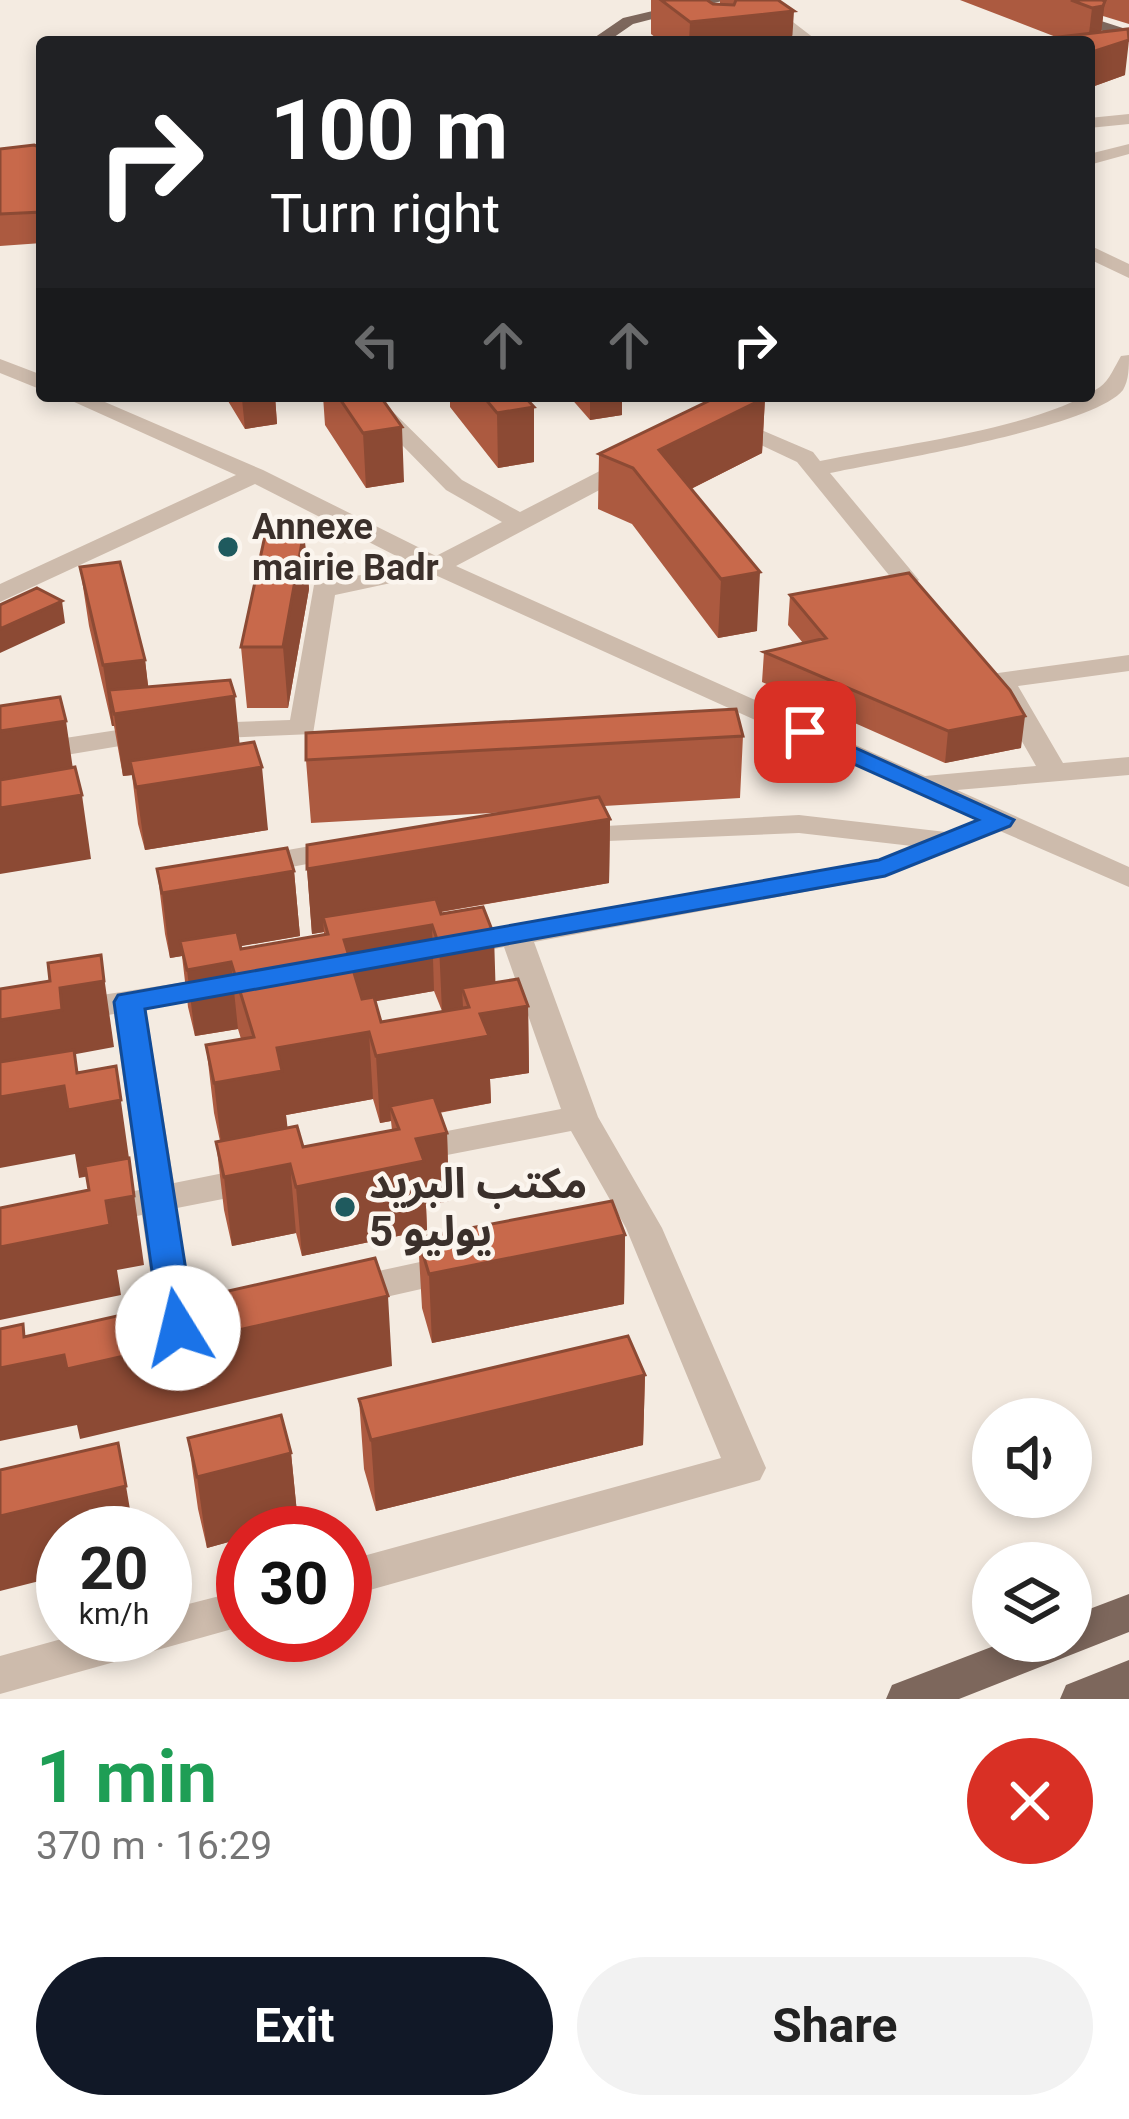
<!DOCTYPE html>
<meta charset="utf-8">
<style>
body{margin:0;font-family:Roboto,"Noto Sans Arabic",sans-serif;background:#f2f2f2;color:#222;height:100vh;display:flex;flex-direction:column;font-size:45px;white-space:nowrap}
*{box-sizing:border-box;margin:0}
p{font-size:39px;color:#767676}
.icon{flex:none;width:66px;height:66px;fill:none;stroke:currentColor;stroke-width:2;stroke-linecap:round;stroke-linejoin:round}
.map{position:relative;height:1699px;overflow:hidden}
.details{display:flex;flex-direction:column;background:#fff;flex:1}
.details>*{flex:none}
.guide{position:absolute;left:36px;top:36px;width:1059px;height:366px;border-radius:12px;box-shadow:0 6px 18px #0003;background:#202124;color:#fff;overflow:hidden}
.fabs{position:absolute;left:972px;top:1398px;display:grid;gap:24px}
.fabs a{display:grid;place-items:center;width:120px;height:120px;border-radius:50%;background:#fff;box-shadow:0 6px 18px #0003;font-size:60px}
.speed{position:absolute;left:36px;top:1506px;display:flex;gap:24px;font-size:60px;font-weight:700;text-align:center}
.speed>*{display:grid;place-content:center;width:156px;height:156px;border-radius:50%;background:#fff;box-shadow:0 6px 18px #0003;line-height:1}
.speed small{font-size:30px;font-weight:400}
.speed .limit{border:18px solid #d22;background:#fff;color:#111}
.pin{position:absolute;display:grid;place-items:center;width:102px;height:102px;color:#fff;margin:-51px;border-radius:24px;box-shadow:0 6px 18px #0006}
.me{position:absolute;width:132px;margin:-66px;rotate:351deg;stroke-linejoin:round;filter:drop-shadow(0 0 9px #0008)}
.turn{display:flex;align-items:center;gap:42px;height:252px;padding:0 36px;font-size:54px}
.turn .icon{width:156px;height:156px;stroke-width:2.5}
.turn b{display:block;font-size:84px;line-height:102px}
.lanes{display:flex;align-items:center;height:114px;padding:0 36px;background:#0003;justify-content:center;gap:60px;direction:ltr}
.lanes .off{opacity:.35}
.round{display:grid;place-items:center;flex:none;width:126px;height:126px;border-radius:63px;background:#f2f2f2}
.summary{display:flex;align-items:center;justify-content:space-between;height:204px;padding:0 36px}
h1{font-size:72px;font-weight:700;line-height:90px;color:#1e9e55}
.cta{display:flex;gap:24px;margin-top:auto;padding:24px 36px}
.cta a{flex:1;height:138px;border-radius:72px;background:#111827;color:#fff;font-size:48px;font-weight:700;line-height:138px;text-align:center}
.cta a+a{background:#f2f2f2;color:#222}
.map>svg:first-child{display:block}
</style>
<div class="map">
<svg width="1129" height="1699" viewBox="0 0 1129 1699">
<rect width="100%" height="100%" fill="#f4ebe1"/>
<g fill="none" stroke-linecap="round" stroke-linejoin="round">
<path fill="#cdbbac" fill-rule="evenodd" d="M770 12H780L819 42H801L770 18Z
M1129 114V124L1089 128V118Z
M1129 144V154L1089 165V154Z
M1089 245 1129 264V278L1089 259Z
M1129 355C1129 367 1129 380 1123 390 1093 428 885 461 830 473L919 580 906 588 897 585 797 462 714 423 717 418H733L813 452 820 461C902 444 1037 429 1100 387 1109 381 1115 366 1121 356Z
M0 359 42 375V390L0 373Z
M61 396H91L263 470 436 556 502 522 446 490 354 396H377L462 480 520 512 625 458H641V468L456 566 925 776 1036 766 987 680 991 674 1129 655V671L1018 686 1063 763 1129 757V775L957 790 1129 867V887L1000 831 885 877 534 942 598 1117 662 1228 766 1468 760 1480 345 1597V1561L721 1458 626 1228 571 1131 406 1163 394 1160 388 1151 394 1142 406 1139 561 1109 504 947 453 957 437 947 453 937 877 860 912 846 799 833 560 843 556 837 571 828 799 815 946 832 976 820 433 574 335 595 313 734 150 741 0 766V748L150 725 290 720 314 585 412 564 255 484 0 602V584L236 475Z
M344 840 359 849 355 855 249 875 234 866 249 857Z
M223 976 234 979 239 986 234 993 146 1009 174 1183 259 1166 272 1170 277 1179 272 1188 259 1192 177 1208 196 1328 191 1338 177 1342 163 1338 158 1328 142 1215 100 1223 87 1219 82 1210 87 1201 139 1190 114 1014 0 1033V1011Z
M457 1254 470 1258 476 1268 470 1278 346 1306 333 1302 327 1292 333 1282 346 1278Z
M243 1590V1626L0 1694V1656L76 1635H165V1610Z"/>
<path fill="#7d675c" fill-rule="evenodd" d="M699 0H726L633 24 607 42H588L623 18Z
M1014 0H1036L1129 30V40Z
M1129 1594V1632L959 1699H886L892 1685 1007 1641H1071V1616Z
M1129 1660V1699H1060L1066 1685Z"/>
</g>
<path fill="#ac5a40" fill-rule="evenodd" d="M651 0H707L713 4H720V0H778L792 42H661L651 34Z
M960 0H1129V24L1103 16 1101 32 1125 75 1089 88V42L1056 37Z
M42 148V243L0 246V149Z
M225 396H275L277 424 245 429Z
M323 396H380L404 482 366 488 325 425Z
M450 396H524L534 407V462L498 468 450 407Z
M569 396H622V415L590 420Z
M765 398 762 453 691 489 757 631 718 638 632 524 598 509 599 454Z
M304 531 309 589 288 708H247L241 647Z
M80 567 145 660 148 687 240 744 268 830 145 850 138 824 132 775 123 776 114 726H112L89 626Z
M790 595 1021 748 945 763 762 682 764 652 803 643 788 625Z
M743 736 740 798 604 806 610 819 609 883 441 912 495 983 528 1006 529 1073 490 1079 491 1103 439 1113 447 1133 449 1201 426 1206 427 1230 302 1256 296 1233 232 1246 224 1210 216 1142 220 1141 214 1113 206 1045 241 1039 238 1029 195 1036 188 1007 182 956 170 958 165 934 157 869 294 871 300 936 240 946 241 949 324 935V932L312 934 307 869 509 812 311 823 306 760ZM434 991 442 1011 381 1022 375 1001ZM373 1099 380 1123 391 1121 392 1130 303 1147 287 1128 286 1115Z
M625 1235 624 1304 432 1343 422 1308 418 1238Z
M645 1375 643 1445 376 1511 364 1469 359 1399Z
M188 1438 291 1453 298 1523 243 1533V1538L207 1548 198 1509Z"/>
<path fill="#8c4a34" d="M1105 1 1100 42H1088L1092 8Z
M794 11 792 42H689L690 22Z
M1129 40 1125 75 1089 88V53Z
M263 396H275L277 424 245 429 242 399Z
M590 396H622V415L590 420Z
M765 398 762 453 661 504 659 450Z
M534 407V462L498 468 497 413Z
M402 427 404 482 366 488 363 433Z
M304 531 309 589 288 708 283 647Z
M760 572 757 631 718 638 721 579Z
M62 601 65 623 0 653V629Z
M145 660 151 709 235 696 241 758 130 761 132 775 123 776 114 714 109 690 114 726H112L103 665Z
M1025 716 1021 748 945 763 948 731Z
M66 721 75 783 0 795V731Z
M262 767 268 830 145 850 136 787Z
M82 795 91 859 0 874V808Z
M610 819 609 883 327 931 323 917 324 932 312 934 307 869Z
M294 871 300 936 184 956 180 941 182 956 170 958 162 893Z
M432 925 434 991 349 1006 344 940Z
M494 935 496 1001 462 988 463 1007 442 1011 439 945Z
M101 955 114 1047 71 1055 0 1089V1020L60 988Z
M231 962 238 1029 195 1036 187 970Z
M528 1006 529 1073 490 1079 491 1103 396 1120 390 1106 391 1121 380 1123 376 1056 480 1014Z
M369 1032 373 1099 286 1115 289 1139 222 1151 214 1083 277 1048Z
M116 1066 144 1265 117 1270 121 1295 0 1320V1247L106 1201 130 1168 79 1178 75 1154 0 1168V1097Z
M447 1133 449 1201 426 1206 427 1230 302 1256 296 1187 416 1139Z
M290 1164 296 1233 232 1246 224 1177Z
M625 1235 624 1304 432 1343 429 1274Z
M388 1296 392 1366 80 1439 77 1425 0 1441V1368L23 1324 30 1362Z
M645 1375 643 1445 376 1511 371 1440Z
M291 1453 298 1523 262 1533H243V1538L207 1548 197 1477Z
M126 1486 134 1533H63V1575L0 1591V1516Z"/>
<path fill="#c8694b" stroke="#8c4a34" stroke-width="3" d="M661 0H707L713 4 734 5 736 0H778L794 11 690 22Z
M1071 0H1102L1105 1 1103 6 1092 8Z
M1128 29 1129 40 1089 53V42H1016Z
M34 145 42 148V212L0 214V149Z
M338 396H380L402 427 363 433Z
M483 396H524L534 407 497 413Z
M719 396H759L765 398 659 450 760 572 721 579 633 468 599 454Z
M266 531H304L283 647H241Z
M120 562 145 660 103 665 80 567Z
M909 573 1010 690 1025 716 948 731 764 652 826 638 790 595Z
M37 588 62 601 0 629V605Z
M230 680 235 696 114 714 109 690Z
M60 697 66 721 0 731V706Z
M736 709 743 736 306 760V733Z
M254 742 262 767 136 787 130 761Z
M75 767 82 795 0 808V780Z
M599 797 610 819 307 869V845Z
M287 848 294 871 162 893 157 869Z
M436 899 441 914 483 907 494 935 439 945 432 925 344 940 362 999 374 997 381 1022 469 1007 462 988 518 979 528 1006 480 1014 489 1036 376 1056 369 1032 277 1048 282 1071 214 1083 206 1045 254 1037 231 962 187 970 180 941 237 932 241 949 328 934 323 917Z
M101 955 104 981 60 988 62 1010 0 1020V989L50 981 48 963Z
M74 1050 77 1073 116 1066 121 1100 68 1110 64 1086 0 1097V1062Z
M434 1097 447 1133 416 1139 424 1161 296 1187 290 1164 224 1177 216 1142 297 1126 303 1147 399 1129 390 1106Z
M129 1158 134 1196 106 1201 110 1225 0 1247V1208L89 1190 85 1166Z
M612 1201 625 1235 429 1274 418 1238Z
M375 1258 388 1296 67 1369 64 1355 0 1368V1329L23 1324 24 1337Z
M628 1336 645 1375 371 1440 359 1399Z
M281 1415 291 1453 197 1477 188 1438Z
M118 1443 126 1486 0 1516V1470Z"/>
<path fill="#1a73e8" stroke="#114b97" stroke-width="3" d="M805 725 1014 820 1010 826 885 876 145 1009 195 1328 190 1337 178 1341 165 1337 160 1328 114 1002 118 995 879 860 978 820 796 738 792 732 796 727Z"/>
<g fill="#1f5a5e" stroke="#fbf5ee" stroke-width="4.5">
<circle cx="228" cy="547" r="12"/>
<circle cx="345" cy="1207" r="12"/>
</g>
<g text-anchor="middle" stroke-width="9" stroke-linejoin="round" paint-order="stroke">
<g font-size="36" font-weight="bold" fill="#3b302b" stroke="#fbf5ee" text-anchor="start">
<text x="252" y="539">Annexe<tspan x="252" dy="41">mairie Badr</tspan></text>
</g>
<g font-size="42" font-weight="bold" fill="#3b302b" stroke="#fbf5ee" text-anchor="start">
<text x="369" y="1198">مكتب البريد<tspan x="369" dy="48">5 يوليو</tspan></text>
</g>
</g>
</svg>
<div class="fabs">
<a><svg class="icon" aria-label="sound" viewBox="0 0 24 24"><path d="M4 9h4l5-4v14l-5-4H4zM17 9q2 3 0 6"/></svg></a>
<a><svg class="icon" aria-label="layers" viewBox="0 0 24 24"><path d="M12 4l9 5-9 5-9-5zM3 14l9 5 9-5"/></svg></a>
</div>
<div class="speed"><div>20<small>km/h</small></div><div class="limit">30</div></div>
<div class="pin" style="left:805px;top:732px;background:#d93025"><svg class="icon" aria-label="arrive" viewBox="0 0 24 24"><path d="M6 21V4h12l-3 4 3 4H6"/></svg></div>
<svg class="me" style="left:178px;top:1328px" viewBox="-20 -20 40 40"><circle r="19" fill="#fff"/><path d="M0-13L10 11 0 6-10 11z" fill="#1a73e8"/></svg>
<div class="guide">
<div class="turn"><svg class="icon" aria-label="right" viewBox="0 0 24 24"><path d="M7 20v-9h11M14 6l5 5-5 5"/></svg><div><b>100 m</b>Turn right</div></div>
<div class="lanes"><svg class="icon off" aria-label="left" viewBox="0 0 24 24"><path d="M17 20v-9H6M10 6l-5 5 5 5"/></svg><svg class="icon off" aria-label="ahead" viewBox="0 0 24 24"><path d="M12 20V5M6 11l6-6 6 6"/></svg><svg class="icon off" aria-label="ahead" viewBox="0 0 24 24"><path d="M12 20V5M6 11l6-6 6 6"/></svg><svg class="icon" aria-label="right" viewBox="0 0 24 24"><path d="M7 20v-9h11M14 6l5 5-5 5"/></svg></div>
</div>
</div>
<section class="details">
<div class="summary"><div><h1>1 min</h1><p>370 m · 16:29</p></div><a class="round" style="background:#d93025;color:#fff"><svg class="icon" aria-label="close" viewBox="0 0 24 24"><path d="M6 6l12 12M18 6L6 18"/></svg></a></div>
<div class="cta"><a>Exit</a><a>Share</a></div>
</section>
